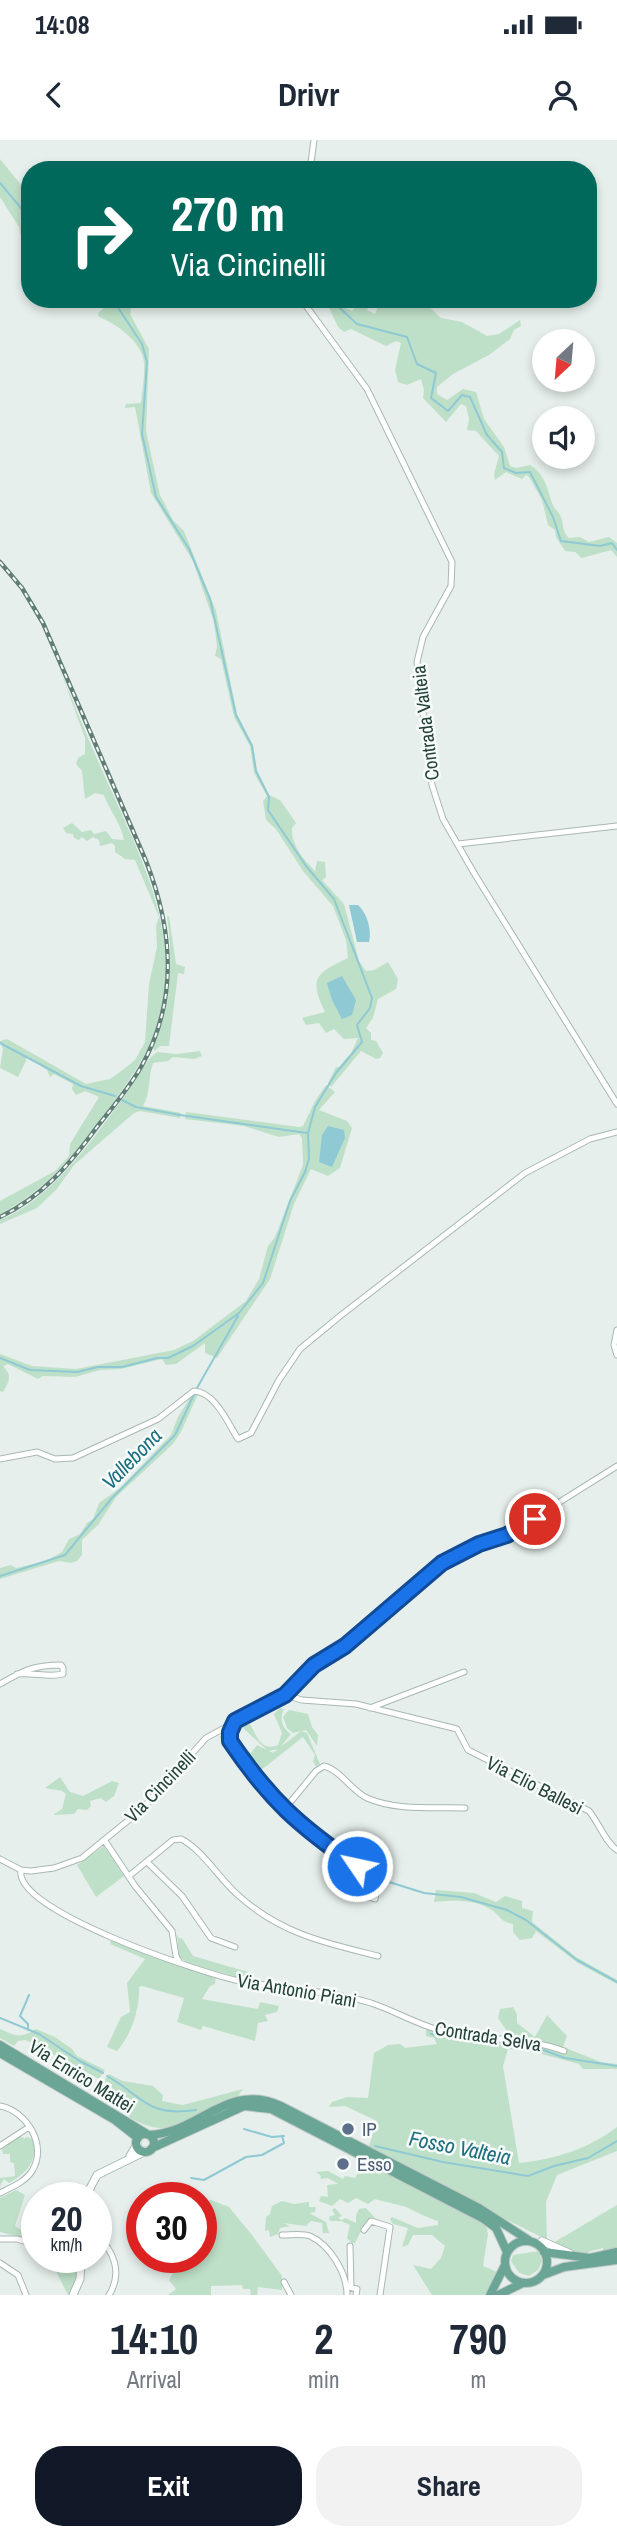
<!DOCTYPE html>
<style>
body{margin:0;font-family:"Archivo Narrow",sans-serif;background:#f2f2f3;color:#1f2937;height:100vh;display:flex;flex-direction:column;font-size:26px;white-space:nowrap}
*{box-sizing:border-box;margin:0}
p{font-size:23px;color:#747a83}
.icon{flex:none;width:38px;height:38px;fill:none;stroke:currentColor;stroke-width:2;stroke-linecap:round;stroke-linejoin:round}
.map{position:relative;height:2155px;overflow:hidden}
.details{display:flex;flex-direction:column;background:#fff;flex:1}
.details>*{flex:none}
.guide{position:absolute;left:21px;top:21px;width:576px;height:147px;border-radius:28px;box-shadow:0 4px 10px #0003;background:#00695c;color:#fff;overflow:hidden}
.needle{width:46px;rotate:206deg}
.controls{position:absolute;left:532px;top:189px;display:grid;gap:14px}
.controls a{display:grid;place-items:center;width:63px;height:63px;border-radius:50%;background:#fff;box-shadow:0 4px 10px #0003;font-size:35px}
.speed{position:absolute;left:21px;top:2042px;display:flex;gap:14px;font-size:35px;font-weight:700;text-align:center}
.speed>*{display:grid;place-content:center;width:91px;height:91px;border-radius:50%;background:#fff;box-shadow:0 4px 10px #0003;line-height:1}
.speed small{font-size:18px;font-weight:400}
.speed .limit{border:10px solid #d22;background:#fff;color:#111}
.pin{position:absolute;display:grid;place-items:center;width:60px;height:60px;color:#fff;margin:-30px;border:4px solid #fff;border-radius:50%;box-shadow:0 2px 7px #0007}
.me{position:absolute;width:77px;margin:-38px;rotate:304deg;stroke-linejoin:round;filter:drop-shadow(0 0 5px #0008)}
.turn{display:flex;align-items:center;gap:24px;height:147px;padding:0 35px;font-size:32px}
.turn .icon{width:91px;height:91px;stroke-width:2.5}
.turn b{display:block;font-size:49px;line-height:60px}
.eta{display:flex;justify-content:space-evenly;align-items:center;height:119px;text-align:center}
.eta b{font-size:42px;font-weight:700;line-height:49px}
.primary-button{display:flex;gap:14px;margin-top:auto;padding:14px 35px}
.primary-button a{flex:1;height:80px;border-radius:28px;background:#111827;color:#fff;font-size:28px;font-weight:700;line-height:80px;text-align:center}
.primary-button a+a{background:#f2f2f3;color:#1f2937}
.status{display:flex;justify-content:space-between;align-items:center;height:49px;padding:0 35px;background:#fff;direction:ltr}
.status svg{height:19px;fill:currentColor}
header{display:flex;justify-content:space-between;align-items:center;height:91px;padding:0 35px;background:#fff;font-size:32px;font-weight:700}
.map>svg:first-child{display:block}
</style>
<div class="status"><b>14:08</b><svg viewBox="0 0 49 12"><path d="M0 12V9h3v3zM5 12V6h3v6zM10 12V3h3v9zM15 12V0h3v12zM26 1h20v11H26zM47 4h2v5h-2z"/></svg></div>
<header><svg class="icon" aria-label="back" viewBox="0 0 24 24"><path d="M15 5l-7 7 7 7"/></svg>Drivr<svg class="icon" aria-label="person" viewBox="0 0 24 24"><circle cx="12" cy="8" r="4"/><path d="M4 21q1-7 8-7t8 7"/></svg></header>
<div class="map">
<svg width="617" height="2155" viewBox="0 0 617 2155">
<rect width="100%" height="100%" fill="#e6efeb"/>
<path fill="#bfe0c8" d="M0 19 30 56V105L22 101 19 87 0 57Z
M115 159H133L130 174 149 209 146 291 160 355 173 380 184 391 216 471 237 574 253 605 257 631 269 655 280 660 296 683 292 688C291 705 303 719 315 731L317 721 325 722 326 737 322 740 344 764 359 821 366 831 374 830 388 822 398 839 396 849 378 859 373 878 366 888 371 893V900L376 901 383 913 380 918 376 919 361 911 331 947 328 943 336 927H339L351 913 358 898 344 899 334 889 326 893 319 883 306 885 302 878 325 872C308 837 317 833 348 818L346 800 333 766 303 731 276 689 266 680 263 661 267 656 254 633 250 606 234 577 221 519 215 516 217 506 214 482 193 421 151 353 135 267 125 268 126 264 141 263C142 250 145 236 144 223 143 203 116 183 99 177L98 173Z
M325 159H336L345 168 352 171 363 159H373L367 170 375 174 380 161 384 162V167L396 159H421L441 178 462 182 487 196 499 194 520 180 521 186 514 190 510 199 489 215 453 234 437 247V254L447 260 463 249 476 252 484 279 504 307 510 326 516 328 530 325C545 334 547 348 552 363 554 369 559 372 561 377 564 385 562 392 569 398L580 397 589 402 609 397 617 403V417L611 410 582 418 575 412 565 411 556 397 555 390 548 385 542 360 529 337 526 335 522 339 506 332 495 340 494 334 499 316 476 291 467 290 469 279 466 266 461 264 446 282 423 258 424 250 421 239 407 245 398 242 395 230 401 203 396 201 386 206 351 189 344 192 338 187Z
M59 527C74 564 89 602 106 639 141 718 185 798 157 886 146 919 125 946 106 973 75 1014 47 1050 0 1074V1061L55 1031 69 1016 70 1004 99 957 85 951 76 955 72 949 73 944 54 934 50 937 47 930 26 916V921L18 937 0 928 3 909 0 901 7 899 86 944 110 939 120 932 135 920 145 902 149 844 157 807 156 786 159 777 135 720 125 719 115 712V706L112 703 100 706 99 700 93 697 87 701 82 697 79 700 74 698 73 694 66 693 63 688 72 683 82 692 91 690 94 694 106 691 112 699 124 700C121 683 110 672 104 655L95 653 85 659 82 631 76 624 78 618 85 614V598Z
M169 776 176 824 185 827 184 834 178 833 169 906H160L155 911 153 908C170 866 174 823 167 777Z
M200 911 202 916 194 919 173 917 168 921 153 923C148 937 151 952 143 966L181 973 180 978 140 971 134 973 74 1025 57 1049 37 1068 0 1084V1080C51 1060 94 998 125 955 136 940 142 923 157 912L177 914Z
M326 945 335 952 319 970 347 981 352 988 340 1028 328 1036 311 1029 294 1064 270 1139 217 1218 205 1213V1203L176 1224 166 1225 162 1219 121 1229 100 1230 75 1237 43 1236 38 1239 8 1224 3 1226C12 1235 10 1240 3 1252L0 1251V1214L32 1226 76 1229 174 1210 193 1201 246 1161 259 1139 268 1106 275 1097 303 1025 302 998 299 994 279 997 244 986 185 979 186 972 299 987 303 986 315 961Z
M198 1254 181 1292 173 1304 116 1357 98 1385 82 1400V1415L77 1421 71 1423 59 1421 0 1439V1428L11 1425 16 1428 46 1421 62 1412 69 1399 80 1394 87 1383 93 1379 99 1363 120 1348 171 1295 178 1277 191 1256Z
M280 1568 284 1569C279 1579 282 1588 291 1594L279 1609 268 1611 242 1587 239 1595 240 1603 236 1605 233 1594 241 1582 246 1585 250 1584C257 1596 261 1612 278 1605L282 1593 274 1574Z
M289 1570 308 1574 312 1587 318 1595 317 1606 306 1590 293 1593 287 1588 283 1577Z
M301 1591 307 1593 320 1624 316 1627 313 1621 315 1615 303 1597 256 1634 237 1606 240 1604 251 1613 257 1605 273 1613Z
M60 1637 70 1652 83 1656 112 1641 119 1643 114 1656 106 1662 101 1658 90 1661 91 1666 87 1670 78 1669 74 1674 53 1675 62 1669 66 1654 62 1651 45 1648Z
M104 1706 124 1736 96 1757 77 1725Z
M436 1750 474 1753 496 1762 505 1756 522 1761V1768L533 1771 532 1782 576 1817 617 1840V1844L578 1823 536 1791 532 1798 520 1800 513 1792V1784C498 1781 501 1775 490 1769 473 1759 453 1760 434 1762Z
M177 1795 180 1799 182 1798 193 1816 248 1832 245 1840 188 1823 179 1817Z
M112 1798 216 1836 215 1844 210 1846 202 1859 258 1869 260 1862 279 1866 277 1872 265 1875 268 1881 258 1883 255 1901 203 1886 201 1890 177 1882 184 1858 142 1846 139 1847C140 1868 131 1896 117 1911L107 1907 121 1877 130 1872 127 1843 145 1819 110 1804Z
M513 1867 517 1874V1883L535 1897 547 1875 567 1896 563 1907 601 1922 617 1924V1929H583L579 1924 534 1912 508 1909 503 1926 519 2023C556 2019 588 2009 617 1987V2011L557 2035 546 2062 547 2100 368 2009 377 1981 345 1966 329 1967 332 1962 347 1957 368 1958 374 1913 388 1905 400 1904 405 1908 437 1904 434 1898 426 1896V1888L510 1896 498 1878 500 1869Z
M0 1889C15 1896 21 1899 36 1889L55 1897 72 1909 77 1916 105 1930 99 1939 26 1900 18 1901 14 1906 0 1898Z
M109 1934 123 1941 153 1946 163 1955 162 1961 183 1965 243 1949 237 1957 173 1987C156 1990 144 1986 129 1977 126 1959 115 1953 104 1941Z
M20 1996 25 1999 26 1997 33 1999C38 2021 27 2033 9 2043L4 2039 0 2046V2038L15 2036 14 2023 10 2022V2014H3L2 2009Z
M368 2023 486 2085 488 2094 483 2126 497 2132 486 2155H432L413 2125 431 2129 441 2118 445 2106 432 2095H413L408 2105 402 2107 408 2088 393 2084 390 2079 392 2077 418 2088 438 2085V2081C426 2077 418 2073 408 2068 405 2066 381 2061 375 2059L368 2064 356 2058 348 2063 340 2059 332 2066 319 2061 321 2056 328 2057 327 2045 338 2044 328 2038 320 2039 321 2036 316 2032 328 2031 343 2039 345 2036 355 2038 362 2026Z
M16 2050 25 2055 15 2086 29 2096 28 2099 0 2092V2058Z
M211 2060 229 2067 252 2095 282 2136V2150L258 2147 257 2155H251L250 2149H243L242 2145 211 2146V2155H168L176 2149 169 2140 182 2118H201L204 2073 201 2075V2063Z
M282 2061 294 2064 309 2062V2067H316L315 2072 309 2073 326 2082 329 2093H323L322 2083 311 2081 306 2086 283 2083 290 2086 280 2088 278 2094 270 2097 269 2090 265 2091 266 2077 270 2074 272 2066Z
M617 2065V2109L603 2113V2108L588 2112 590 2115H579L553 2103Z
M335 2068 342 2076 338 2078 342 2080 345 2078 356 2083V2075L359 2069 366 2068 375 2078 388 2084 373 2079 365 2083 355 2103H352L347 2098 350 2085 341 2081H331L329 2079 330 2076 335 2075 332 2070Z
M539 2111 542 2121 538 2130 529 2136 519 2133 511 2121 513 2115Z
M39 2118H64L77 2124 78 2136 68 2155 53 2125Z"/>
<path fill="#8ec9d4" d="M349 765H358C367 773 372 790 369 802H357Z
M342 836 356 860 352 875 342 879 332 860 327 843Z
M328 986 344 990 345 998 332 1027 319 1022 322 995Z"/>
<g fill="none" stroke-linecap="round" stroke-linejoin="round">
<path stroke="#8ec9d4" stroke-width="2" d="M0 43 30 79
M330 159 357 184 407 197 417 224 436 233 431 258 448 271 462 255 470 257 487 295 502 312 504 328 516 333 530 332 553 377 561 401 600 406 612 403 617 410
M0 903 81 946 115 956
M122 960 136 967 180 975 307 993
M0 1218 30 1230 77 1232 98 1227H122L157 1218H168L193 1206 239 1173 263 1143 290 1061 305 1032 309 1019 308 993 315 967 336 933 362 902 357 885 370 868 372 858 334 759 306 726 268 670 269 657 256 631 252 606 236 575 210 459 189 409 156 357 142 294 147 222 142 204 117 166 119 159
M0 1436 65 1415 112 1358 175 1295 197 1248 238 1176
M386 1741 424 1753 461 1757 507 1770 526 1780 577 1820 617 1842
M0 1878 39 1894 78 1920 103 1933
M28 1890V1884L20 1876 29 1855
M431 1894 535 1907 565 1918 617 1926
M107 1936C145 1958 147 1977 196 1970
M244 1989 272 1997 284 1996
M375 2006 443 2022 528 2036 554 2026 588 2018 617 2001
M191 2038 204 2040 246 2017 262 2015 284 2003 282 1996"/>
<g stroke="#a8b8b2" stroke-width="7">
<path id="street" d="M310 30 314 0
M301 159 367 249 452 422 451 446 423 497 417 522 432 645 443 679 474 733 617 964
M458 704 617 686
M617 1190 614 1205 617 1215
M0 1319 37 1312 55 1319 73 1318 158 1279 194 1251C215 1252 228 1283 238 1299L251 1293 279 1240 300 1209 340 1176 525 1033 590 999 617 992
M0 1544C23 1531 33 1525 61 1525L63 1528V1534C49 1538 32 1532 17 1534
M285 1555 302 1560 356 1564 457 1589 468 1610 589 1671C599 1683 605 1702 617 1710
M370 1568 464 1532
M224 1597 230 1601C265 1654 316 1715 380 1734L375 1759 357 1752 365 1730
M284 1670 316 1631 324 1626C340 1630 352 1651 367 1658 396 1671 435 1667 465 1668
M105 1701 135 1746 172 1791 176 1816 180 1823
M0 1719 21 1730 31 1731 54 1728 82 1718 141 1670 206 1598 285 1555 314 1525 345 1506 442 1423 479 1404 507 1395 617 1326
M147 1722 182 1756 211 1798 235 1807
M21 1730C13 1771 200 1832 235 1840 279 1849 327 1850 371 1863 398 1872 421 1887 450 1893 488 1901 528 1897 564 1911
M129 1736 173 1700 181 1699C201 1708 221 1741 239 1756 282 1794 325 1803 378 1816
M0 1966C27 1971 48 2006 32 2031 25 2042 12 2047 0 2053
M0 2006 29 1987
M364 2090 371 2081 390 2087 380 2155
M96 2094C114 2111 123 2133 109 2155
M282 2095C291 2095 302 2093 310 2096 330 2105 347 2133 347 2155
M0 2099H17L37 2105
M350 2106 351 2147
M0 2123 18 2135 26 2155
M284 2142 291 2155
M349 2147 357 2149 356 2155"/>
</g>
<g stroke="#a4bbb3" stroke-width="9">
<path id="secondary" d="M130 2016 137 2004
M85 2058 97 2035 146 2011
M542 2101 569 2113
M73 2155 80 2139 81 2118"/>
</g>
<g stroke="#c2cac8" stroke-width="10">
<path id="primary" d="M0 1905 147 1994
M0 1913 115 1980 138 1998
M136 2003a9 9 0 1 1 18 0a9 9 0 1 1-18 0Z
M149 1995C200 1993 227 1941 281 1966L479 2068 530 2101
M152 2008 244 1966 271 1969 484 2079 496 2088 507 2112
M505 2122a21 21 0 1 1 42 0a21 21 0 1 1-42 0Z
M544 2112 590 2118 617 2112
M543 2135 564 2127 617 2120
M490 2155 505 2125
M498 2155 523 2143"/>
</g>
<use href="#street" stroke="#fff" stroke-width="5"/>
<use href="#secondary" stroke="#fff" stroke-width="7"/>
<use href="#primary" stroke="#6aa596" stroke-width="8"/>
<g stroke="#5f7d75" stroke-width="4.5">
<path id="rail" d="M0 422 22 448 43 483 146 721C173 790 179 860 141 927 129 948 112 968 97 987 70 1024 42 1057 0 1077"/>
</g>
<use href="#rail" stroke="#f7fbf9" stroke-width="2" stroke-dasharray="5" stroke-linecap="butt"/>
</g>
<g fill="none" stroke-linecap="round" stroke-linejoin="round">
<g stroke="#114b97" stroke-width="18">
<path id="route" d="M357 1726C298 1685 270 1660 230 1601V1592L235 1581 285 1555 314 1525 345 1506 442 1423 479 1404 507 1395 535 1379"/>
</g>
<use href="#route" stroke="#1a73e8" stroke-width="12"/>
</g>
<g fill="#5c6f8a" stroke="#f7fbf9" stroke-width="2.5">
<circle cx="348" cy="1989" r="7"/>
<circle cx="343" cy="2024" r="7"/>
</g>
<g text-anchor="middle" stroke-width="5" stroke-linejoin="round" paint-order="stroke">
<g font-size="19" fill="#24423a" stroke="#f7fbf9">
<text transform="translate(425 583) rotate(-97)" y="7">Contrada Valteia</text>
<text transform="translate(535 1645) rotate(27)" y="7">Via Elio Ballesi</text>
<text transform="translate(160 1646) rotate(-46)" y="7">Via Cincinelli</text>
<text transform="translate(297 1850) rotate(10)" y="7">Via Antonio Piani</text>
<text transform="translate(488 1896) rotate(9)" y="7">Contrada Selva</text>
<text transform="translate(82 1936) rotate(32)" y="7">Via Enrico Mattei</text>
</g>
<g font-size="19" fill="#4e5e75" stroke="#f7fbf9" text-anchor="start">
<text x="362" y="1996">IP</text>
<text x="357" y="2031">Esso</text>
</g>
<g font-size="21" font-style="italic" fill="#1c6f80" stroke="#f7fbf9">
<text transform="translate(132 1319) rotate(-46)" y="7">Vallebona</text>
<text transform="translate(460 2008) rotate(11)" y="7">Fosso Valteia</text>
</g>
</g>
</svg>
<div class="controls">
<a><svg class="needle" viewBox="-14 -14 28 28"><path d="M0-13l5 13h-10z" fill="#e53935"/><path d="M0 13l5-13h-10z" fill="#747a83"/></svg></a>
<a><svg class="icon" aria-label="sound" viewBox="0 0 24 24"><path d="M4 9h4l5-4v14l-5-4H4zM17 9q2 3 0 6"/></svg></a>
</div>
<div class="speed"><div>20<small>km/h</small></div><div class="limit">30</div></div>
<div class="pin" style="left:535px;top:1379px;background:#d93025"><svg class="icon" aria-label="arrive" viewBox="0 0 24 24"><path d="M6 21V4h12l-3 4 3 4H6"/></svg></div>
<svg class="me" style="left:357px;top:1726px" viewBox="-20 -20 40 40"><circle r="17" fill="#1a73e8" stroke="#fff" stroke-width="3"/><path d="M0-11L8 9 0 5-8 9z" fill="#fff"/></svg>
<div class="guide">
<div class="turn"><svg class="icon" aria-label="right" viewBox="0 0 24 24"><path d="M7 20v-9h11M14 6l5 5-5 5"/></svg><div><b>270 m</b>Via Cincinelli</div></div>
</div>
</div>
<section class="details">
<div class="eta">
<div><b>14:10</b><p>Arrival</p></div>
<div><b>2</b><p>min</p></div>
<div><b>790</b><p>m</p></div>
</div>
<div class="primary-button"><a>Exit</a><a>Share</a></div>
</section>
